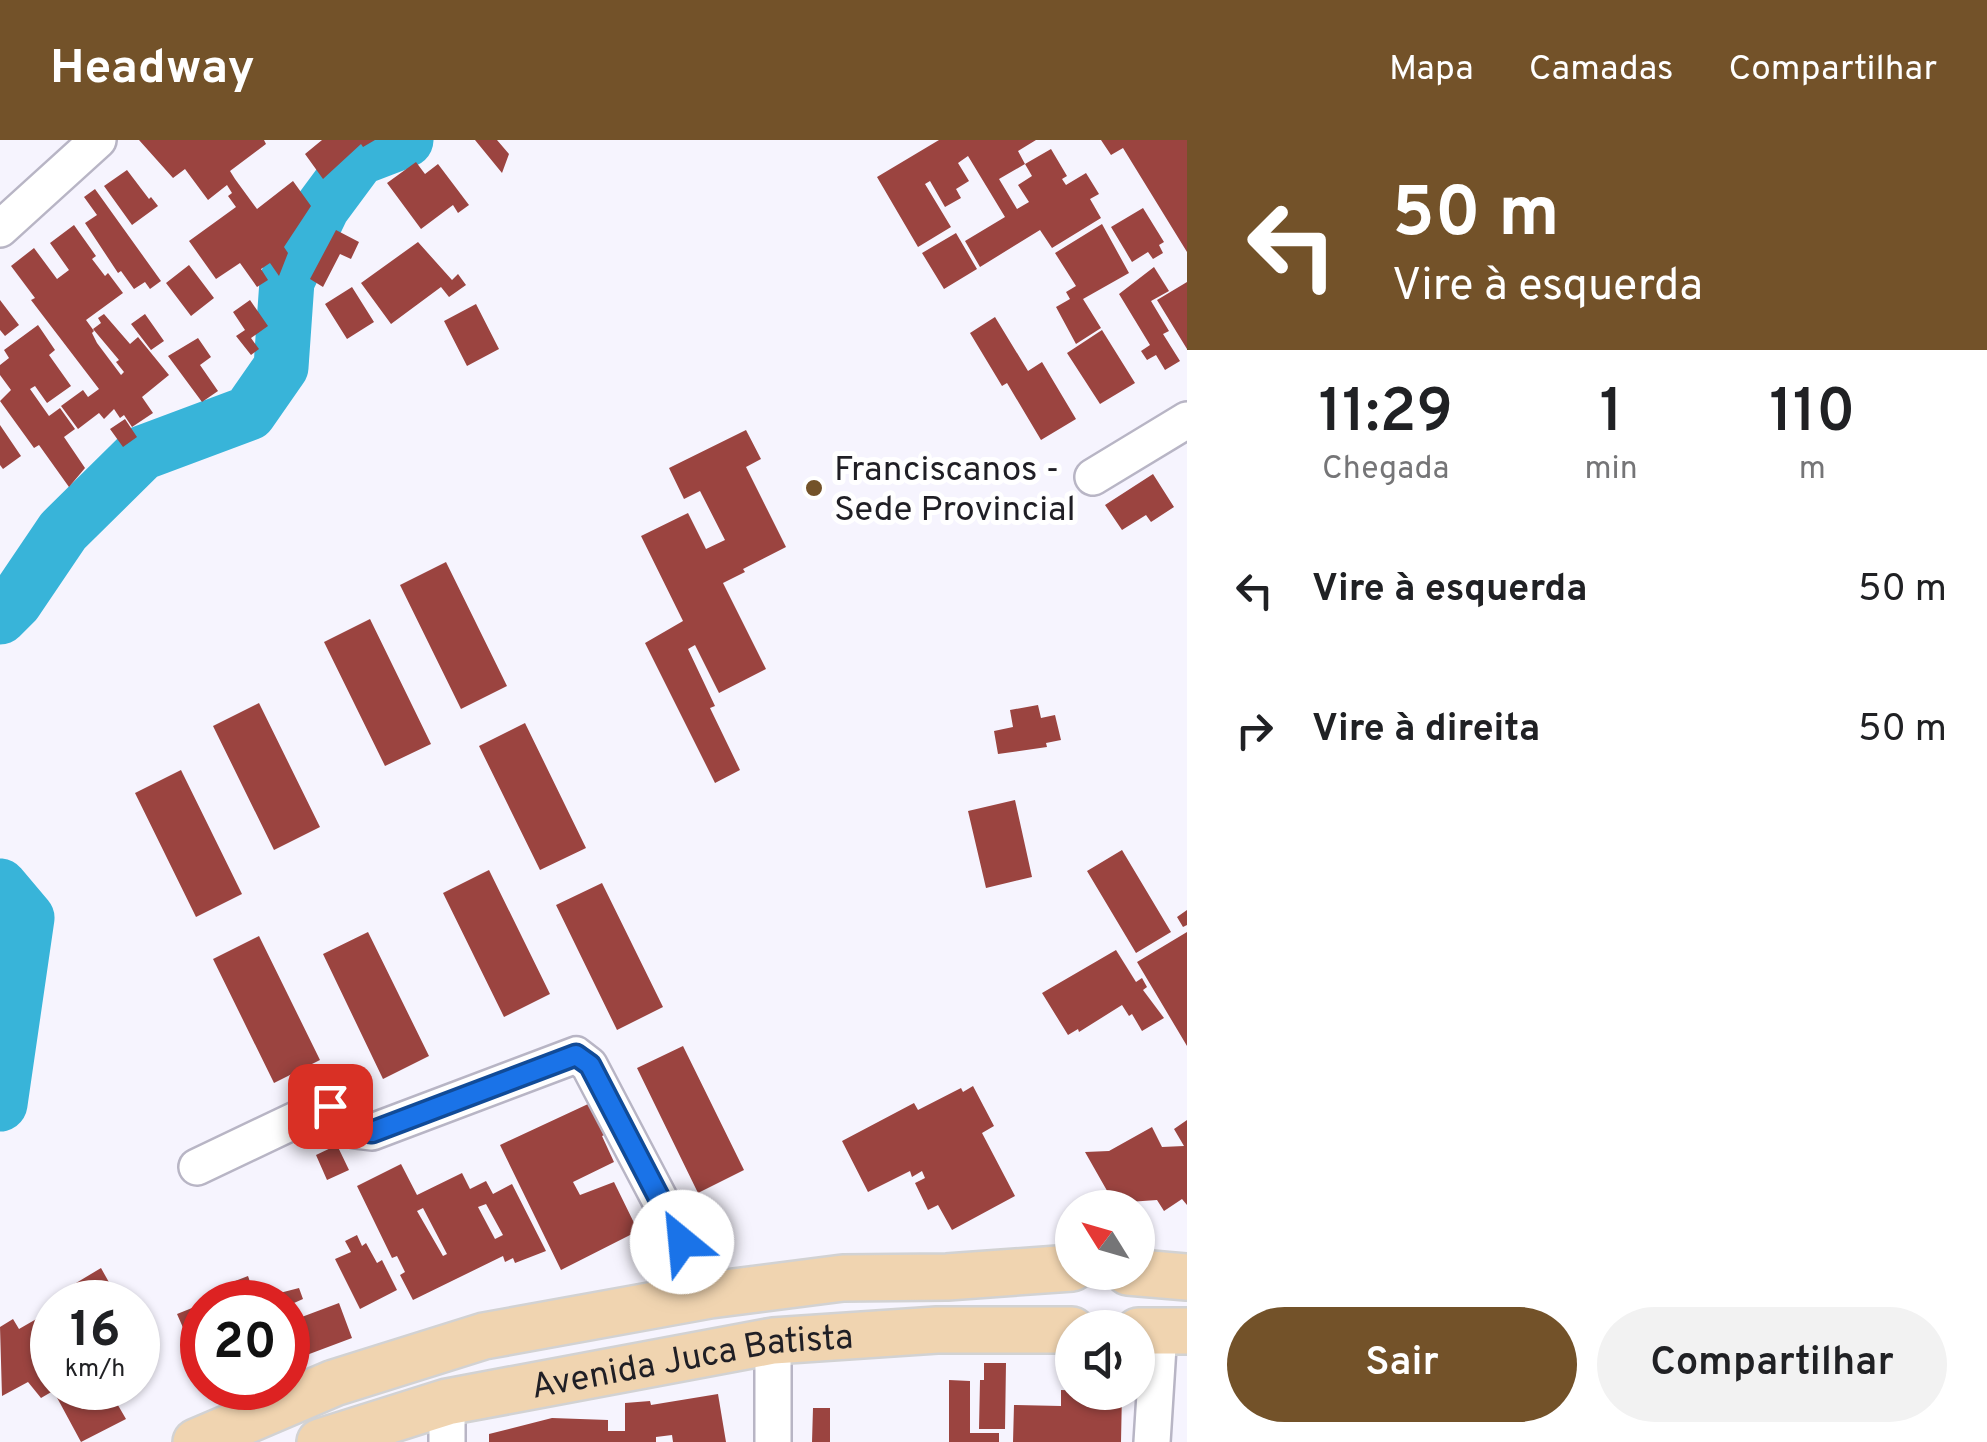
<!DOCTYPE html>
<html lang="pt">
<meta charset="utf-8">
<style>
body{margin:0;font-family:Overpass,sans-serif;background:#f2f2f2;color:#202124;height:100vh;display:flex;flex-direction:column;font-size:38px;white-space:nowrap}
*{box-sizing:border-box;margin:0}
p{font-size:32px;color:#757577}
.icon{flex:none;width:55px;height:55px;fill:none;stroke:currentColor;stroke-width:2;stroke-linecap:round;stroke-linejoin:round}
.map{position:relative;flex:1;overflow:hidden}
.drawer{display:flex;flex-direction:column;background:#fff;width:800px}
.drawer>*{flex:none}
.top-card{background:#735229;color:#fff;overflow:hidden}
.needle{width:65px;rotate:307deg}
.controls{position:absolute;left:1055px;top:1050px;display:grid;gap:20px}
.controls a{display:grid;place-items:center;width:100px;height:100px;border-radius:50%;background:#fff;box-shadow:0 2px 8px #0004;font-size:50px}
.speed{position:absolute;left:30px;top:1140px;display:flex;gap:20px;font-size:50px;font-weight:700;text-align:center}
.speed>*{display:grid;place-content:center;width:130px;height:130px;border-radius:50%;background:#fff;box-shadow:0 2px 8px #0004;line-height:1}
.speed small{font-size:25px;font-weight:400}
.speed .limit{border:15px solid #d22;background:#fff;color:#111}
.pin{position:absolute;display:grid;place-items:center;width:85px;height:85px;color:#fff;margin:-42px;border-radius:20px;box-shadow:0 5px 15px #0006}
.me{position:absolute;width:110px;margin:-55px;rotate:332deg;stroke-linejoin:round;filter:drop-shadow(0 0 8px #0008)}
.turn{display:flex;align-items:center;gap:35px;height:210px;padding:0 40px;font-size:45px}
.turn .icon{width:130px;height:130px;stroke-width:2.5}
.turn b{display:block;font-size:70px;line-height:85px}
.eta{display:flex;justify-content:space-evenly;align-items:center;height:170px;text-align:center}
.eta b{font-size:60px;font-weight:600;line-height:70px}
.cta{display:flex;gap:20px;margin-top:auto;padding:20px 40px}
.cta a{flex:1;height:115px;border-radius:60px;background:#735229;color:#fff;font-size:40px;font-weight:600;line-height:115px;text-align:center}
.cta a+a{background:#f2f2f2;color:#202124}
ul{padding:0;list-style:none}
li{display:flex;align-items:center;gap:30px;height:140px;padding:0 40px}
li div{flex:1}
li b{display:block;font-size:38px}
li em{font-style:normal}
header{display:flex;align-items:center;gap:60px;box-sizing:border-box;height:140px;padding:0 50px;background:#735229;color:#fff}
header strong{font-size:48px}
nav{display:flex;gap:55px;margin-inline-start:auto;font-size:35px}
main{display:flex;flex:1;min-height:0}
.map>svg:first-child{display:block}
</style>
<header>
<strong>Headway</strong>
<nav><a>Mapa</a><a>Camadas</a><a>Compartilhar</a></nav>
</header>
<main>
<div class="map">
<svg width="1187" height="1302" viewBox="0 0 1187 1302">
<rect width="100%" height="100%" fill="#f6f4fe"/>
<g fill="none" stroke-linecap="round" stroke-linejoin="round">
<path stroke="#38b4d9" stroke-width="55" d="M0 477 15 462 63 391 142 313 249 273 281 227 287 141 322 68 359 18 406 0
M0 746 27 778 0 964"/>
</g>
<path fill="#9b4440" fill-rule="evenodd" d="M139 0H264L266 4 230 31 235 39 257 69 293 41 311 66 284 107 288 113 279 136 270 123 261 129 268 140 257 147 240 123 216 139 189 101 236 67 228 56 232 53 227 45 208 60 185 29 173 38Z
M322 0H375L363 7 361 4 323 39 305 14Z
M475 0H497L509 14 502 33Z
M939 0H1036L1018 11 1025 24 999 39 1017 69 1029 62 1018 45 1032 36 1025 24 1051 9 1067 36 1062 39 1066 45 1086 33 1099 54 1090 59 1101 78 1052 108 1040 90 980 127 965 101 1005 77 968 16 958 23 969 41 956 49 961 58 945 67 930 41 925 44 951 87 918 107 877 37Z
M1101 0H1187V112L1123 8 1111 15Z
M416 22 425 34 438 24 469 65 458 73 453 65 421 89 387 43Z
M127 30 149 59 151 57 158 66 132 85 104 46Z
M95 49 161 141 150 149 145 142 134 149 121 131 118 133 85 83 97 75 84 57Z
M1143 68 1164 102 1159 105 1163 113 1153 119 1148 112 1132 122 1111 87Z
M1102 84 1129 133 1083 159 1101 188 1076 204 1056 167 1070 159 1066 152 1076 146 1055 113Z
M74 85 96 116 92 119 105 136 108 133 123 153 86 180 94 191 92 193 97 203 121 235 124 232 116 222 119 220 93 189 101 183 98 178 104 174 130 204 138 197 169 235 142 257 153 273 132 287 124 275 120 278 114 269 104 279 99 273 78 289 61 266 83 250 88 257 99 249 31 160 35 158 11 126 34 108 57 139 69 130 50 103Z
M336 90 359 102 351 119 340 114 323 147 310 139Z
M956 93 977 129 944 149 922 113Z
M418 102 452 140 458 134 466 145 449 157 441 147 391 184 361 143Z
M189 125 214 158 191 176 166 143Z
M1154 127 1169 151 1151 161 1169 191 1163 194 1180 221 1165 230 1156 215 1147 220 1141 211 1150 205 1119 154Z
M1187 142V209L1157 160Z
M352 147 374 182 347 199 325 164Z
M0 160 19 185 5 196 0 190Z
M250 160 268 186 251 198 259 209 251 215 236 196 245 190 233 172Z
M476 164 499 209 467 226 444 181Z
M145 174 164 201 151 210 131 184Z
M995 177 1028 231 1042 222 1076 279 1041 300 1007 243 1002 246 970 193Z
M38 185 55 210 49 215 71 246 47 263 35 246 30 249 49 276 60 268 75 289 64 297 85 328 69 347 39 305 34 308 0 261 11 250 0 235V225L9 218 4 210Z
M1102 190 1135 243 1100 264 1067 213Z
M198 198 211 217 200 225 218 251 202 262 168 216Z
M125 279 137 297 123 307 110 289Z
M0 285 21 316 3 329 0 325Z
M746 290 761 319 746 327 786 407 743 429 745 432 723 443 766 529 719 553 695 505 688 509 715 566 710 568 740 630 715 643 645 503 683 481 641 396 688 373 706 409 725 400 700 351 684 359 669 328Z
M1153 334 1174 367 1151 382 1146 375 1122 390 1105 365Z
M446 422 507 546 461 569 400 445Z
M370 479 431 604 385 626 324 502Z
M259 563 320 687 274 710 213 586Z
M1038 565 1041 578 1055 575 1061 600 1046 603 1047 607 998 614 994 591 1013 587 1010 570Z
M525 583 586 708 540 730 479 606Z
M181 630 242 754 196 777 135 653Z
M1015 660 1032 737 986 748 968 671Z
M1122 710 1171 792 1136 813 1087 731Z
M489 730 550 854 504 877 443 753Z
M602 743 663 867 617 890 556 765Z
M1187 770V785L1183 787 1177 777Z
M368 792 429 916 383 939 323 814Z
M1187 792V906L1137 822Z
M259 796 320 920 274 943 213 819Z
M1116 810 1136 842 1142 838 1147 847 1143 850 1164 878 1142 891 1132 874 1129 876 1122 865 1079 892 1078 889 1068 895 1042 853Z
M683 906 744 1030 698 1053 637 928Z
M973 946 994 986 982 993 1015 1056 952 1090 938 1065 928 1070 915 1043 925 1038 922 1031 912 1037 910 1031 868 1052 842 1001 914 963 918 970 961 948 963 952Z
M601 958 616 990 602 996 614 1022 573 1042 580 1055 614 1042 638 1091 561 1130 500 1005Z
M1187 980V1065L1182 1059 1164 1071 1157 1060 1114 1063 1085 1012 1109 1011 1152 987 1162 1007 1184 1006 1174 989Z
M337 1005 349 1030 327 1040 316 1015Z
M401 1024 417 1055 462 1033 470 1049 486 1041 493 1054 512 1044 546 1111 515 1123 513 1118 505 1122 503 1116 413 1160 400 1135 405 1132 397 1116 392 1118 357 1046ZM486 1064 503 1095 495 1099 478 1067ZM423 1068 447 1114 443 1116 417 1071Z
M357 1095 362 1106 366 1103 377 1123 382 1120 397 1150 360 1169 335 1119 351 1112 345 1101Z
M101 1128 120 1162H61L56 1155Z
M248 1136 255 1156 267 1151 268 1156 299 1148 303 1159 294 1163 299 1178 339 1163 352 1198 288 1222V1162H208L234 1152 230 1143Z
M202 1164V1214L196 1217 177 1174Z
M52 1170V1206L48 1209 52 1217V1239L48 1242 53 1251 41 1258 28 1242 2 1256 0 1187 13 1179 19 1189Z
M984 1223H1006L1005 1289H979L980 1240H984Z
M949 1240 970 1241V1293H999V1302H949Z
M62 1248H108L126 1279 81 1302 54 1252ZM91 1249 97 1260 82 1269 75 1258Z
M1061 1250 1122 1252 1121 1302H1013L1014 1265 1061 1266Z
M718 1254 726 1302H673L672 1295 656 1297V1302H489V1294L552 1278 608 1280V1291H625V1263L650 1261 651 1265Z
M813 1268H830V1302H812Z"/>
<g fill="none" stroke-linecap="round" stroke-linejoin="round">
<g stroke="#b8b5c5" stroke-width="40">
<path id="minor" d="M0 89 98 0
M1093 337 1187 280
M197 1027 321 968 339 969 355 990 372 992 576 915 589 925 710 1155
M773 1201V1302
M447 1302V1262
M1152 1302 1159 1191"/>
</g>
<g stroke="#d2d2d3" stroke-width="50">
<g id="major">
<path d="M1128 1132 1187 1137"/>
<path d="M1138 1191H1187"/>
<path d="M196 1302 334 1243 484 1196 710 1155 843 1138 947 1137 1072 1128"/>
<path id="s1" d="M320 1302 447 1262 773 1201 937 1190H1072"/>
</g>
</g>
<use href="#minor" stroke="#fff" stroke-width="35"/>
<use href="#major" stroke="#f0d4b0" stroke-width="45"/>
</g>
<g fill="none" stroke-linecap="round" stroke-linejoin="round">
<g stroke="#114b97" stroke-width="25">
<path id="route" d="M330 966 339 969 355 990 372 992 576 915 590 925 682 1102"/>
</g>
<use href="#route" stroke="#1a73e8" stroke-width="18"/>
</g>
<circle fill="#735229" stroke="#fff" stroke-width="4" cx="814" cy="348" r="10"/>
<g text-anchor="middle" stroke-width="10" stroke-linejoin="round" paint-order="stroke">
<g font-size="35" fill="#201f25" stroke="#fff" text-anchor="start">
<text x="834" y="340">Franciscanos -<tspan x="834" dy="40">Sede Provincial</tspan></text>
</g>
<g font-size="35" fill="#201f25" stroke="#fff">
<text dy="12" stroke="none"><textPath href="#s1" startOffset="382">Avenida Juca Batista</textPath></text>
</g>
</g>
</svg>
<div class="controls">
<a><svg class="needle" viewBox="-14 -14 28 28"><path d="M0-13l5 13h-10z" fill="#e53935"/><path d="M0 13l5-13h-10z" fill="#757577"/></svg></a>
<a><svg class="icon" aria-label="sound" viewBox="0 0 24 24"><path d="M4 9h4l5-4v14l-5-4H4zM17 9q2 3 0 6"/></svg></a>
</div>
<div class="speed"><div>16<small>km/h</small></div><div class="limit">20</div></div>
<div class="pin" style="left:330px;top:966px;background:#d93025"><svg class="icon" aria-label="arrive" viewBox="0 0 24 24"><path d="M6 21V4h12l-3 4 3 4H6"/></svg></div>
<svg class="me" style="left:682px;top:1102px" viewBox="-20 -20 40 40"><circle r="19" fill="#fff"/><path d="M0-13L10 11 0 6-10 11z" fill="#1a73e8"/></svg>
</div>
<section class="drawer">
<div class="top-card">
<div class="turn"><svg class="icon" aria-label="left" viewBox="0 0 24 24"><path d="M17 20v-9H6M10 6l-5 5 5 5"/></svg><div><b>50 m</b>Vire à esquerda</div></div>
</div>
<div class="eta">
<div><b>11:29</b><p>Chegada</p></div>
<div><b>1</b><p>min</p></div>
<div><b>110</b><p>m</p></div>
</div>
<ul>
<li><svg class="icon" aria-label="left" viewBox="0 0 24 24"><path d="M17 20v-9H6M10 6l-5 5 5 5"/></svg><div><b>Vire à esquerda</b></div><em>50 m</em></li>
<li><svg class="icon" aria-label="right" viewBox="0 0 24 24"><path d="M7 20v-9h11M14 6l5 5-5 5"/></svg><div><b>Vire à direita</b></div><em>50 m</em></li>
</ul>
<div class="cta"><a>Sair</a><a>Compartilhar</a></div>
</section>
</main>
